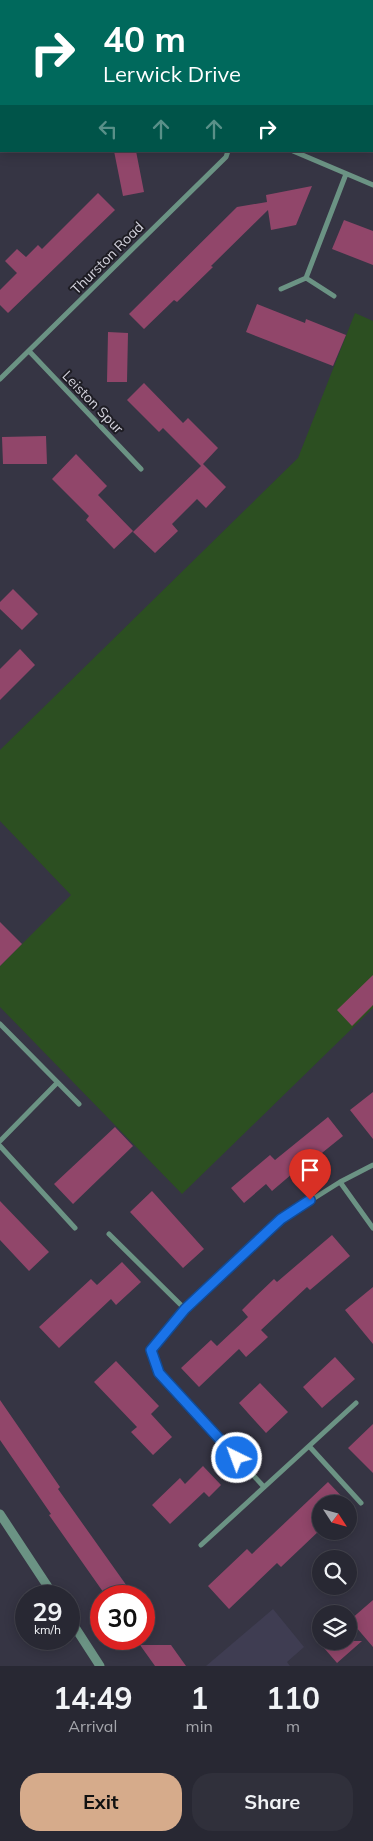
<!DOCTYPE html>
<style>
body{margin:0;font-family:Mulish,sans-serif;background:#30303b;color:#f1f3f6;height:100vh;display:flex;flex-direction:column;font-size:19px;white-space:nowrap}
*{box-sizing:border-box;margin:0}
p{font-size:16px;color:#a5a6ac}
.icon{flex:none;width:28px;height:28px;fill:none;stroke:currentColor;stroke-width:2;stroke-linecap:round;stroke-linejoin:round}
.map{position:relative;height:1666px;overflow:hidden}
.side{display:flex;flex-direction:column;background:#282833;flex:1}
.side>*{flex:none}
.banner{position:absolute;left:0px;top:0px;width:374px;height:152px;box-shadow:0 2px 12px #0003,0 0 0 1px #44444e;background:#00695c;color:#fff;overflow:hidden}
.needle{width:32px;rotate:126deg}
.controls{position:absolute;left:312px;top:1495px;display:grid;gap:10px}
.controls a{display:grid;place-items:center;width:45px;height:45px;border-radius:50%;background:#282833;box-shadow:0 2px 12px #0003,0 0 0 1px #44444e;font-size:25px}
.speed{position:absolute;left:15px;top:1585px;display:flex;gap:10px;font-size:25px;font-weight:700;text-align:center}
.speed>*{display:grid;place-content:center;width:65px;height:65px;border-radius:50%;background:#282833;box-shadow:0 2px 12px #0003,0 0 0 1px #44444e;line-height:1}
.speed small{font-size:12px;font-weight:400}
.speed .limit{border:8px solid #d22;background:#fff;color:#111}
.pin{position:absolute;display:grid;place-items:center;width:42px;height:42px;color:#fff;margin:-51px -21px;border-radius:50% 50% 50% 0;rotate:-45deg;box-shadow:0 0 5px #0007}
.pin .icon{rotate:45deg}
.me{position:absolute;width:55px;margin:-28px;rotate:318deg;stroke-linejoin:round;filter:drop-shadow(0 0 4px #0008)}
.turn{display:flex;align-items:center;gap:18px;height:105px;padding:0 20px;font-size:22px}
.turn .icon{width:65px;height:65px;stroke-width:2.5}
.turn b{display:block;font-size:35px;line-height:42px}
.lanes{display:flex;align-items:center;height:48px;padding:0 20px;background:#0003;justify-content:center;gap:25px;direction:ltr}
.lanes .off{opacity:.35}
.eta{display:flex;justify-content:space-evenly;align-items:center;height:85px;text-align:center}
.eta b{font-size:30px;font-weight:700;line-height:35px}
.primary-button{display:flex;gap:10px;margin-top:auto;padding:10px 20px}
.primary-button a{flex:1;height:58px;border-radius:20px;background:#d6ab8b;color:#111;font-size:20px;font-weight:700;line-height:58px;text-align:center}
.primary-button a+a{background:#30303b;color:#f1f3f6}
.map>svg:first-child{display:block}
</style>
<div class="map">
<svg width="373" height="1666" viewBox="0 0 373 1666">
<rect width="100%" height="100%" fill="#363544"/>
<path fill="#3f3d52" d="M273 1609 304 1647 287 1662 290 1666H206Z"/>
<path fill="#2c4f21" d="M355 313 373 321V1008L182 1194 0 1007V966L71 895 0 821V750L298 458Z"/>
<path fill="#91466a" d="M114 151H136L144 192 123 196Z
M312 186 296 225 271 230 268 210 211 266 213 267 177 302 174 300 144 329 129 314 237 207 267 202 266 195Z
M98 193 115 210 8 313 0 305V290L17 273 5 261 17 249 26 257 38 245 42 249Z
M344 220 373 231V265L332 249Z
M257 304 305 323 306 319 346 335 333 366 246 332Z
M108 332 128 333 127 382H107Z
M144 383 183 423 188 418 218 448 203 464 226 487 206 508 197 499 172 524 178 531 155 553 133 532 201 466 163 428 159 432 127 400Z
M46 436 47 464H3L2 437Z
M76 454 107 486 98 495 133 531 114 549 86 520 89 516 52 479Z
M13 589 38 614 22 630 0 609V602Z
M20 649 35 665 0 700V669Z
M0 922 22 944 0 966Z
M373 975V1005L352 1026 337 1010Z
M373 1092V1139L350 1110Z
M328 1117 343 1136 307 1165 306 1162 272 1191 266 1184 244 1203 231 1188 270 1155 275 1160Z
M115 1127 133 1146 73 1204 54 1184Z
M152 1191 204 1249 183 1268 130 1212Z
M0 1201 49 1252 29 1271 0 1240Z
M332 1235 350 1256 310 1290 307 1287 261 1330 268 1337 246 1357 239 1349 199 1387 181 1368 211 1340 217 1346 248 1317 242 1310 252 1300 274 1279 277 1282Z
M122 1262 141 1282 116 1305 111 1299 59 1348 39 1327 91 1279 97 1285Z
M373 1287V1344L345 1310Z
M335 1357 355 1379 322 1408 303 1387Z
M116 1361 159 1406 151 1414 172 1437 153 1455 131 1432 137 1427 94 1382Z
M260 1383 288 1412 266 1433 239 1403Z
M0 1400 60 1487 58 1489 134 1596H106L49 1515 51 1514 0 1440Z
M373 1424V1473L348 1448Z
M203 1466 221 1485 209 1497 204 1492 170 1524 152 1505 180 1478 185 1484Z
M328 1482 349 1504H321V1529L281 1567 277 1563 229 1609 208 1586 247 1549 252 1554Z
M373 1600V1647L350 1620Z
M318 1641H362L337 1663Z
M140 1645H171L186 1666H155Z"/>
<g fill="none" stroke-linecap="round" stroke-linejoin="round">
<path stroke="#6b9384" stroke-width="5" d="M279 1V0
M0 32 1 33
M293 151 373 185
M306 278 346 174
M281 289 306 278 334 296
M29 351 141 469
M0 379 226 157 228 151
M0 1024 79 1104
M0 1141 57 1083
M0 1146 75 1228
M340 1182 373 1228
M109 1234 185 1309
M309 1446 361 1503
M264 1487 159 1373 151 1350 185 1309 281 1219 340 1182 373 1165
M201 1545 356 1403"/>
<path stroke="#6b9384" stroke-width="9" d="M0 1514 54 1596
M69 1618 100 1666"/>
</g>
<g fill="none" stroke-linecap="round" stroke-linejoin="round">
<g stroke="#114b97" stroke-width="12">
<path id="route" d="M237 1458 159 1373 151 1350 185 1309 267 1232 281 1219 310 1200"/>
</g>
<use href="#route" stroke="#1a73e8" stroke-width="9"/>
</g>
<g text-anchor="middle" stroke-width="4" stroke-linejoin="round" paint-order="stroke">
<g font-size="14" fill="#d2d1db" stroke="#1e1d24">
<text transform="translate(107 258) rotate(-45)" y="5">Thurston Road</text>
<text transform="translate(93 402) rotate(46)" y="5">Leiston Spur</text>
</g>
</g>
</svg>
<div class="controls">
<a><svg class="needle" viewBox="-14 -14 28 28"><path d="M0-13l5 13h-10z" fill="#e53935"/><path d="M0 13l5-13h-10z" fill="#a5a6ac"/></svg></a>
<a><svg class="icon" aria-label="search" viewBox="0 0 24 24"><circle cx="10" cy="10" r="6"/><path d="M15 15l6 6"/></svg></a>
<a><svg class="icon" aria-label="layers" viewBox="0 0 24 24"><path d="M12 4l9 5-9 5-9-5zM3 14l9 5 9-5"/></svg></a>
</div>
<div class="speed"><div>29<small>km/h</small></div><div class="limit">30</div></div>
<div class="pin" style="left:310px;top:1200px;background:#d93025"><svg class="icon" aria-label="arrive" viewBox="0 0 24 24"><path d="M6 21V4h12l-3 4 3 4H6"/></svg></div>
<svg class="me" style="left:237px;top:1458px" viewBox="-20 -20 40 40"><circle r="17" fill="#1a73e8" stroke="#fff" stroke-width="3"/><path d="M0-11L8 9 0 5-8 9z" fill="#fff"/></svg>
<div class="banner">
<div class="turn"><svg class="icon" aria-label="right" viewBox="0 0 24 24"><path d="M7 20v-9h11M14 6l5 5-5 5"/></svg><div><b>40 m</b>Lerwick Drive</div></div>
<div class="lanes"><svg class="icon off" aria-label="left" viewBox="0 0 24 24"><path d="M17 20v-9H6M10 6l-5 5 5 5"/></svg><svg class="icon off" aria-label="ahead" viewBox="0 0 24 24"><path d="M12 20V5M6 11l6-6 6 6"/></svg><svg class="icon off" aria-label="ahead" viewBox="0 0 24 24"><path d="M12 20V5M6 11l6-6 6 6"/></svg><svg class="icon" aria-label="right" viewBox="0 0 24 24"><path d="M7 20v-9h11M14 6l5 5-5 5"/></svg></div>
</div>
</div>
<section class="side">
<div class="eta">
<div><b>14:49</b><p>Arrival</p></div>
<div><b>1</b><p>min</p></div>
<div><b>110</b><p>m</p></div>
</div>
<div class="primary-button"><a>Exit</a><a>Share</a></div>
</section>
